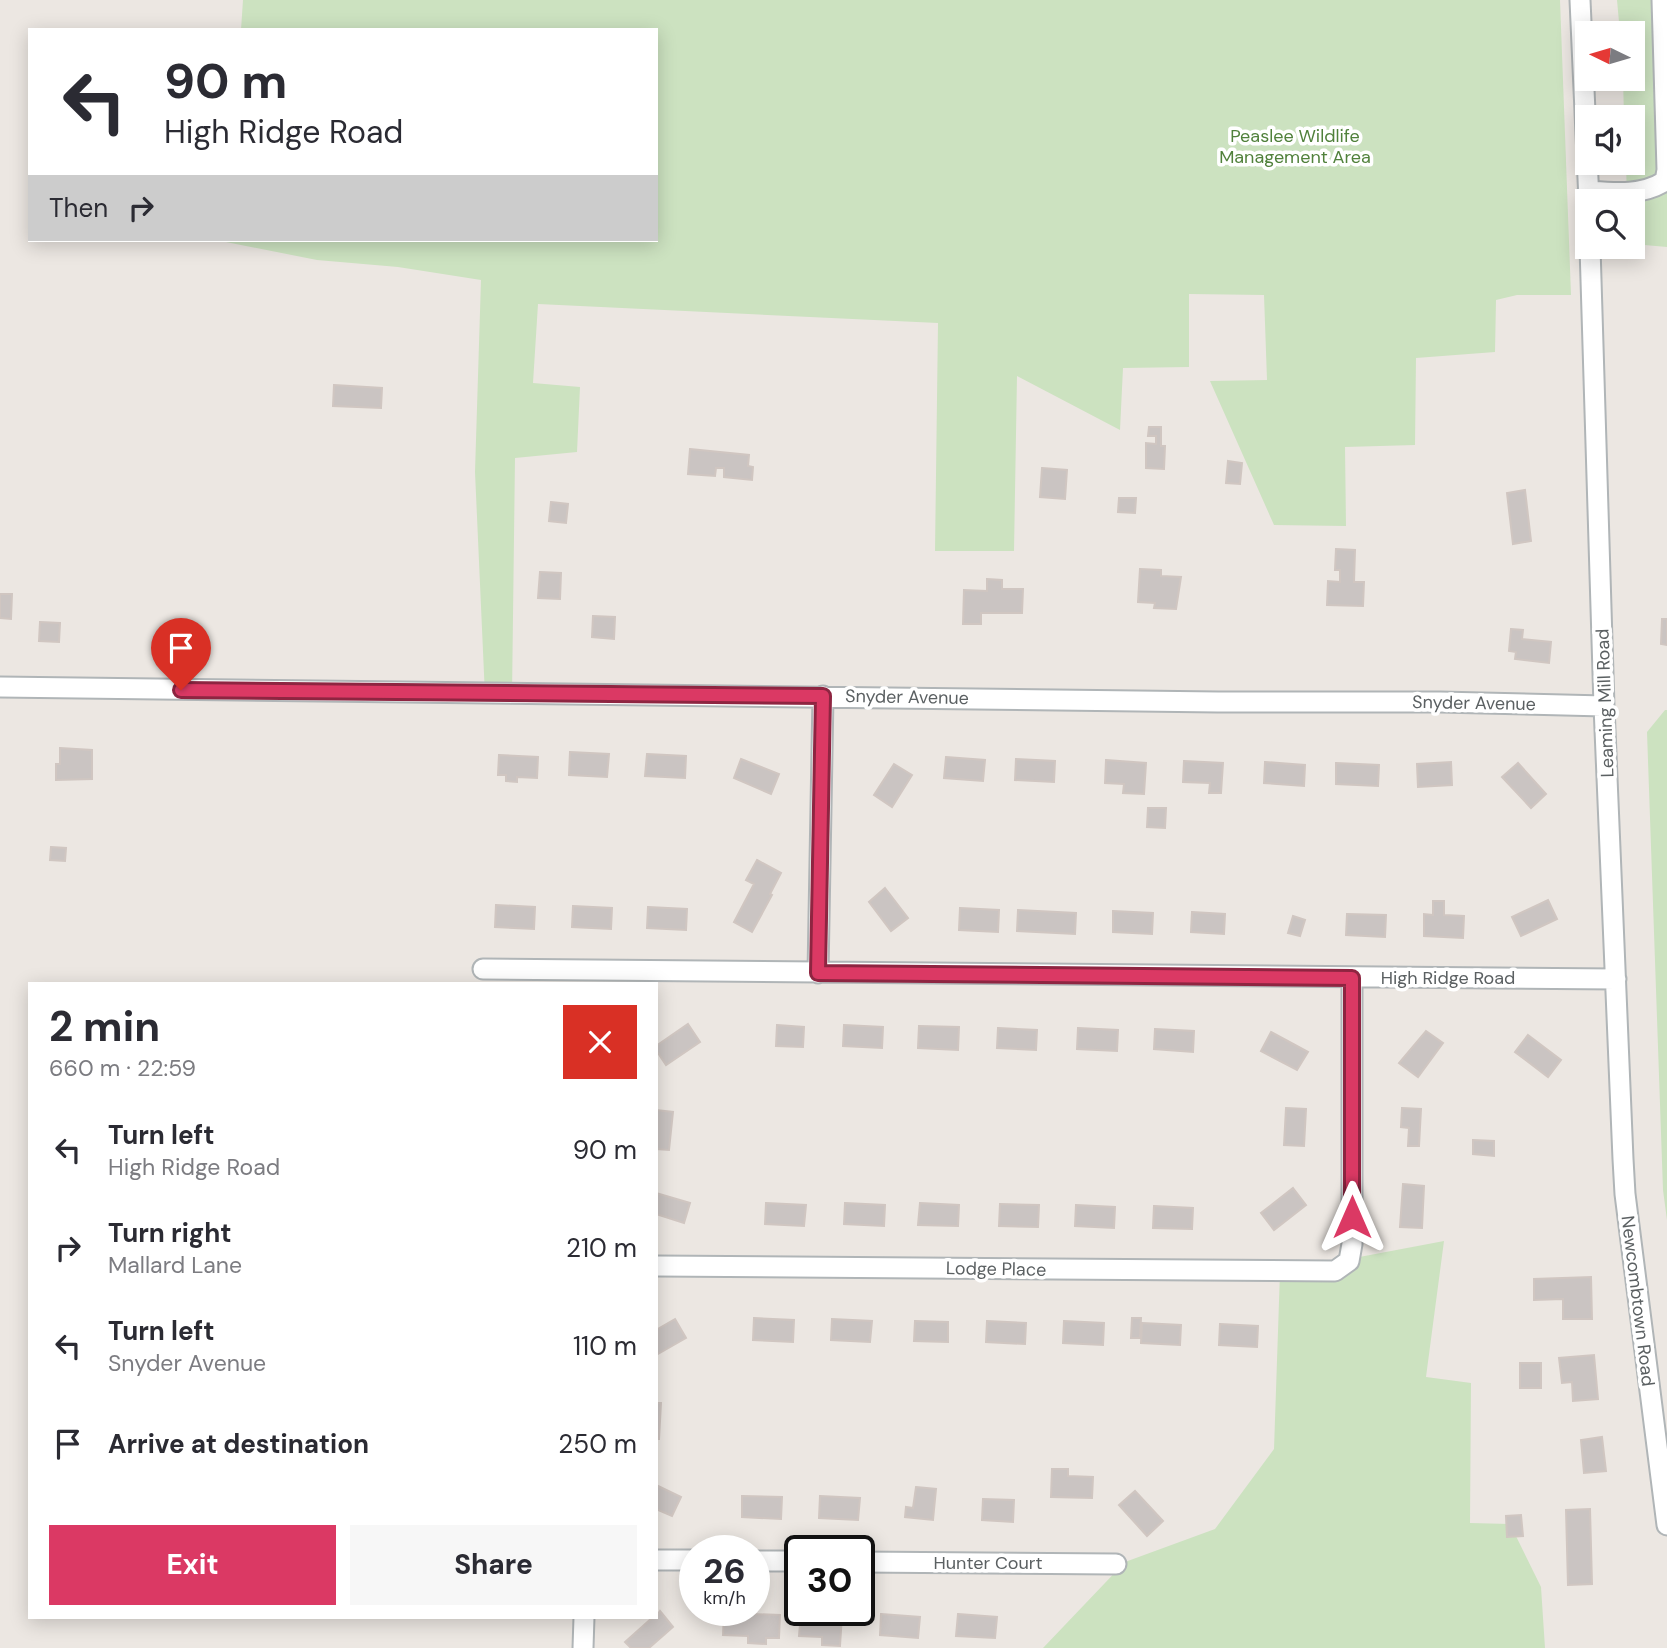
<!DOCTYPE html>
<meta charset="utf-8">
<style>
body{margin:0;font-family:"DM Sans",sans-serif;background:#f7f7f7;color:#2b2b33;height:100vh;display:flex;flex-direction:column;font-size:26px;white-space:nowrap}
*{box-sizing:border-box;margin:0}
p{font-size:23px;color:#7c7c81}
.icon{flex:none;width:38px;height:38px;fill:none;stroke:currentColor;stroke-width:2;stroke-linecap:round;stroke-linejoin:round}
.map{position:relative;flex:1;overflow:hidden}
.sheet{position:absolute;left:28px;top:982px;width:630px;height:637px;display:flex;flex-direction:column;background:#fff;border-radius:0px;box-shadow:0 4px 18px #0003}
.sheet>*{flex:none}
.banner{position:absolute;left:28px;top:28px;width:630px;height:214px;border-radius:0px;box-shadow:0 4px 18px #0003;background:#fff;color:#2b2b33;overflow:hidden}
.needle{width:46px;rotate:275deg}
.tools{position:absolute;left:1575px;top:21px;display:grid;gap:14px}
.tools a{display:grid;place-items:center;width:70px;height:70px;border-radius:0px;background:#fff;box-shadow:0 4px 18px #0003;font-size:35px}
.speed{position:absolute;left:679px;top:1535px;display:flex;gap:14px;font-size:35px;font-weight:700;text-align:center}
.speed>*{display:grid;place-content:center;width:91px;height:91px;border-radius:50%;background:#fff;box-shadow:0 4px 18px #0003;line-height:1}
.speed small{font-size:18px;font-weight:400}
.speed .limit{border:4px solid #111;border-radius:10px;background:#fff;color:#111}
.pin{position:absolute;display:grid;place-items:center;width:60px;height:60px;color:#fff;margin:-72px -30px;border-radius:50% 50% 50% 0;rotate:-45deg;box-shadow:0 0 7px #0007}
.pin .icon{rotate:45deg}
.me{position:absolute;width:77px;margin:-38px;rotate:0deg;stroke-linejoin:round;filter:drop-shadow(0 0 5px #0008)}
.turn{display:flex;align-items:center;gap:24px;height:147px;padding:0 21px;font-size:32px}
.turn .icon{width:91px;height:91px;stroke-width:2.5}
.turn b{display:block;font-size:49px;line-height:60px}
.then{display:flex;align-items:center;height:66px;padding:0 21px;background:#0003;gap:14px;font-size:26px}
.round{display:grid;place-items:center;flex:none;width:74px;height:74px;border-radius:0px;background:#f7f7f7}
.overview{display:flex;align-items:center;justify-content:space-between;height:119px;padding:0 21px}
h1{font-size:42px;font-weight:700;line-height:52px}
.action{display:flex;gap:14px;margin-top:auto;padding:14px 21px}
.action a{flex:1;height:80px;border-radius:0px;background:#db3964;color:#fff;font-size:28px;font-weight:700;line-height:80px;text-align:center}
.action a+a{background:#f7f7f7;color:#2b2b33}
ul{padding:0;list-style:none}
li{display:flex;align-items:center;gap:21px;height:98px;padding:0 21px}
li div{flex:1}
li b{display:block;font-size:26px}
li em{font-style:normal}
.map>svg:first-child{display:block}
</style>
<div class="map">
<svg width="1667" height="1648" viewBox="0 0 1667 1648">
<rect width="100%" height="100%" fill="#ece7e2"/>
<path fill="#cce2c0" d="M243 0H1560L1571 295H1517L1496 300 1495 352 1416 358 1415 445 1345 447 1346 526 1274 525 1210 381 1267 380 1264 295 1189 294V367L1123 368 1120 430 1017 376 1014 551H935L938 323 538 304 533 383 580 387 577 452 515 458 512 696H485L475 472 481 280 398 267 317 260 226 242V240H656V30H241Z
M1617 0H1667V247L1633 244V201H1627L1626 163H1633V117H1624L1623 79H1633V33H1620Z
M1665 710H1667V1220L1663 1190 1647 732Z
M1444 1241 1426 1377 1471 1383 1470 1523 1510 1524 1541 1587 1545 1648H1043L1125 1562 1215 1529 1274 1449 1280 1272Z"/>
<path fill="#cac4c2" stroke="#d0c6c1" stroke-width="2" d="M334 385 382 388 381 408 333 406Z
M1149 427H1161V446H1165L1164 469 1146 468V443L1156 444V436H1148Z
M690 449 749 455 748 466 753 467 752 480 724 477V468H716L715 476 688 474Z
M1228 461 1242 463 1240 484 1226 483Z
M1042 468 1067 470 1065 499 1040 497Z
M1525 490 1531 541 1513 544 1507 493Z
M1119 498H1136L1135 513 1118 512Z
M551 502 568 504 566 523 549 521Z
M1336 549 1355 550 1354 582H1364L1363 606 1327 605 1328 581 1340 582V570H1335Z
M1140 569 1161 570V576L1181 577 1176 609 1154 608 1155 603 1138 602Z
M540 572 561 573 560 599 538 598Z
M987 579 1002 580V589H1023L1022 613H981V624H963L964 590 987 591Z
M0 594H12L11 619 0 618Z
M593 616 615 617 614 639 592 637Z
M1662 619H1667V645L1661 644Z
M40 622 60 623 59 642 39 641Z
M1511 629 1523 630 1522 639 1551 642 1549 663 1515 659 1516 652 1509 651Z
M60 748 92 750V779L56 780V764H60Z
M570 752 609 754 607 777 569 775Z
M647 754 686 756 685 778 645 776Z
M499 755 538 757 537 778 517 777V782L506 781V775H498Z
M946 757 985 760 983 781 944 778Z
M741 759 779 774 771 794 734 778Z
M1016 759 1055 761 1054 782 1015 780Z
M1106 760 1146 763 1144 794 1123 793 1124 784 1105 783Z
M1184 761 1223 763 1221 793H1209L1210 783 1183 782Z
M1265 762 1305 765 1304 786 1264 783Z
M1451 762 1452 785 1418 787 1417 764Z
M1336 763 1379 765 1378 786 1336 784Z
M1518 763 1546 794 1531 808 1502 777Z
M894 764 912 775 892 807 874 795Z
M1148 808H1166L1165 828 1147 827Z
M51 847 66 848 65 861 50 860Z
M757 860 781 873 770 894 772 895 752 932 734 922 754 884 746 880Z
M885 888 908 918 891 931 869 902Z
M1548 900 1557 919 1521 936 1512 917Z
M1433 901H1444V915L1464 916 1463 938 1424 936V914L1433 915Z
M496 905 535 907 534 929 495 927Z
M573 906 612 908 611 929 572 927Z
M648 907 687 909 686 930 647 928Z
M960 908 999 910 998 932 959 930Z
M1018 910 1076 913 1075 934 1017 931Z
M1113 911 1153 913 1152 934 1113 932Z
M1192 912 1225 914 1224 934 1191 932Z
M1347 914 1386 915 1385 937 1346 935Z
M1293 916 1305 920 1300 936 1288 933Z
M688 1024 700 1042 666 1065 656 1050V1046Z
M777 1025 804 1027 803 1047 776 1046Z
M844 1025 883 1027 882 1048 843 1046Z
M919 1026 959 1027 958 1050 918 1048Z
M998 1028 1037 1030 1036 1050 997 1048Z
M1078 1028 1118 1030 1117 1051 1077 1049Z
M1155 1029 1194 1031 1193 1052 1154 1049Z
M1426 1031 1443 1043 1418 1077 1399 1063Z
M1271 1032 1308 1052 1297 1070 1261 1051Z
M1528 1035 1561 1060 1548 1077 1515 1052Z
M1286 1108 1306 1109 1304 1146 1284 1145Z
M1402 1108 1421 1109 1419 1146H1408L1409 1128 1401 1127Z
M656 1110 673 1112 669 1150 656 1149Z
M1473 1140 1494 1141V1156L1473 1154Z
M1403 1184 1424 1186 1422 1228 1400 1227Z
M1293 1188 1306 1205 1274 1230 1261 1213Z
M656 1193 690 1203 684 1223 656 1214Z
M766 1203 806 1205 804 1226 765 1224Z
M845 1203 885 1205 884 1226 844 1224Z
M920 1203 959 1205 958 1226 918 1225Z
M1000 1204 1039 1205 1038 1227 999 1226Z
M1076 1205 1115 1207 1114 1228 1075 1226Z
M1154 1206 1193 1208 1192 1229 1153 1228Z
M1591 1277 1592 1319H1563V1299L1534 1300V1279Z
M754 1318 794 1320 793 1342 753 1340Z
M1132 1318H1141L1140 1338H1131Z
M675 1319 686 1338 656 1355V1330Z
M832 1319 872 1321 870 1342 831 1340Z
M915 1321 948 1322V1342L914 1341Z
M987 1321 1026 1323 1025 1344 986 1342Z
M1064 1321 1104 1323 1103 1345 1063 1343Z
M1142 1323 1181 1325 1180 1345 1141 1343Z
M1220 1324 1258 1326 1257 1347 1219 1345Z
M1594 1355 1598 1399 1573 1401 1572 1382 1562 1383 1559 1358Z
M1520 1363H1541V1388H1520Z
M656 1403H661L659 1439H656Z
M1602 1437 1606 1471 1584 1473 1581 1440Z
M1052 1469H1068V1476L1093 1477 1092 1498 1051 1497Z
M656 1485 681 1497 672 1516 656 1509Z
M916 1487 936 1489 933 1520 905 1517 906 1507 913 1508Z
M1135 1491 1163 1521 1147 1536 1119 1505Z
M742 1496 782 1497 781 1519 742 1517Z
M820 1496 860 1498 858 1520 819 1518Z
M983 1499 1014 1500 1013 1522 982 1520Z
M1590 1509 1592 1584 1568 1585 1566 1510Z
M1521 1515 1523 1536 1507 1537 1506 1516Z
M660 1611 673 1627 649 1648H631L625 1642 653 1617H656Z
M724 1613 780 1615 779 1638H766V1644L748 1643V1636L723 1635Z
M801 1613 842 1615 840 1646 822 1645V1637L799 1636Z
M881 1614 920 1617 918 1638 880 1635Z
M958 1614 997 1617 995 1638 956 1636Z"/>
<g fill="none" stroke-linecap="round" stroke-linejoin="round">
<g stroke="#b0b5b7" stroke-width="23">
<path id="minor" d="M1580 0 1589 201
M1662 0 1667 170
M1588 191C1614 193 1642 196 1665 181L1667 170
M1590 247 1604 706 1623 1159 1625 1194 1667 1525
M0 687 1218 702H1440L1604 706
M483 969 1616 979
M818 973 823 696
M656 1266 1335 1271 1349 1261 1352 1244V978
M656 1560H695
M754 1561H800
M859 1562 1116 1564
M583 1648 584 1617"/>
</g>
<use href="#minor" stroke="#fff" stroke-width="19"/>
</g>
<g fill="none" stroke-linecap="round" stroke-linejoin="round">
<g stroke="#8e2541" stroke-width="18">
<path id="route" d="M181 690 823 696 818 973 1352 978V1217"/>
</g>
<use href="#route" stroke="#db3964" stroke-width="12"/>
</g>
<g text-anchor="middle" stroke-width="7" stroke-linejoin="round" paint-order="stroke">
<g font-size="18" fill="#50813b" stroke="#fff">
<text x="1295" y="142">Peaslee Wildlife<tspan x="1295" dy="21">Management Area</tspan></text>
</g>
<g font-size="18" fill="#5b6062" stroke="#fff">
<text transform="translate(907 697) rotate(1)" y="6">Snyder Avenue</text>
<text transform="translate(1474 703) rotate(1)" y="6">Snyder Avenue</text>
<text transform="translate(1605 703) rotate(-92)" y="6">Leaming Mill Road</text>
<text x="1448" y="984">High Ridge Road</text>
<text transform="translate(996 1269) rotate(1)" y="6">Lodge Place</text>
<text transform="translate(1638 1301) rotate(83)" y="6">Newcombtown Road</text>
<text x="988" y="1569">Hunter Court</text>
</g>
</g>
</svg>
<div class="tools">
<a><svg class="needle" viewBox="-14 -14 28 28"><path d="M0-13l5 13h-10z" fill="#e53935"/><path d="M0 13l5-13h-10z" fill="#7c7c81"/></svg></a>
<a><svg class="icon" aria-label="sound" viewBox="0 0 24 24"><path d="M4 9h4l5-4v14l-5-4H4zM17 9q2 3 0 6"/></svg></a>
<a><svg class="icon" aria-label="search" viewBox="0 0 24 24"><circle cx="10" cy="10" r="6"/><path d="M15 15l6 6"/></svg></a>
</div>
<div class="speed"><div>26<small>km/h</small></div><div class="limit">30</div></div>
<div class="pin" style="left:181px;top:690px;background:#d93025"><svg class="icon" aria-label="arrive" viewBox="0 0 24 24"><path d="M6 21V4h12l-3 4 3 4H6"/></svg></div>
<svg class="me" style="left:1352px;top:1217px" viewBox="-20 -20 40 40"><path d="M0-17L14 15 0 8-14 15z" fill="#db3964" stroke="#fff" stroke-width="4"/></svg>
<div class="banner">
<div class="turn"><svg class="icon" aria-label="left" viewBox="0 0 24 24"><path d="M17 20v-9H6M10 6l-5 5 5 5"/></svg><div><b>90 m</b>High Ridge Road</div></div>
<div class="then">Then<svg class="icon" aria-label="right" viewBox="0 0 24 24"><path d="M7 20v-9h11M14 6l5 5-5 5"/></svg></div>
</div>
<section class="sheet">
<div class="overview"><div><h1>2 min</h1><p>660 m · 22:59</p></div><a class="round" style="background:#d93025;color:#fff"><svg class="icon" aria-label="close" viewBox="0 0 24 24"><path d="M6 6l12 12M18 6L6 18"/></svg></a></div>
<ul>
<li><svg class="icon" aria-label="left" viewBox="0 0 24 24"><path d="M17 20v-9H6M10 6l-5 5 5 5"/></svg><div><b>Turn left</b><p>High Ridge Road</p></div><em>90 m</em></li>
<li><svg class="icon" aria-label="right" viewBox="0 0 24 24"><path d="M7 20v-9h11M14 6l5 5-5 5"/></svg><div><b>Turn right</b><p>Mallard Lane</p></div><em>210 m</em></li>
<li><svg class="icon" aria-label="left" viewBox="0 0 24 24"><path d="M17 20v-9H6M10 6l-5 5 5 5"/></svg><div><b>Turn left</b><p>Snyder Avenue</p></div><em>110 m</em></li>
<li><svg class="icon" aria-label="arrive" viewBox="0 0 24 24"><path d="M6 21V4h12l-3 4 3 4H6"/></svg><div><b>Arrive at destination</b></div><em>250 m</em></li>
</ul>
<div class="action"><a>Exit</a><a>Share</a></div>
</section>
</div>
